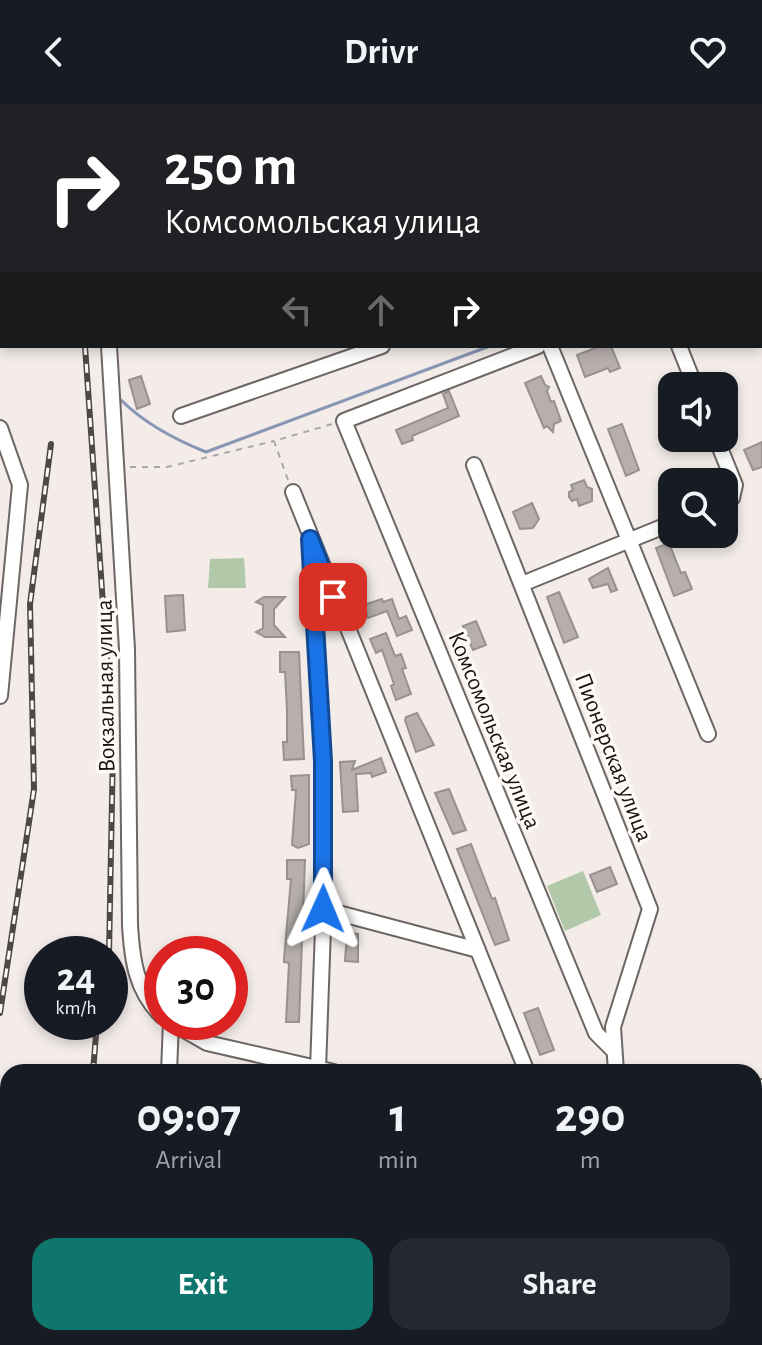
<!DOCTYPE html>
<meta charset="utf-8">
<style>
body{margin:0;font-family:"Alegreya Sans",sans-serif;background:#242831;color:#f1f3f6;height:100vh;display:flex;flex-direction:column;font-size:30px;white-space:nowrap}
*{box-sizing:border-box;margin:0}
p{font-size:26px;color:#9ea1a6}
.icon{flex:none;width:44px;height:44px;fill:none;stroke:currentColor;stroke-width:2;stroke-linecap:round;stroke-linejoin:round}
.map{position:relative;flex:1;overflow:hidden}
.panel{position:absolute;left:0px;top:960px;width:762px;height:282px;display:flex;flex-direction:column;background:#171b24;border-radius:24px 24px 0 0;box-shadow:0 4px 12px #0003}
.panel>*{flex:none}
.banner{position:absolute;left:0px;top:0px;width:762px;height:244px;box-shadow:0 4px 12px #0003;background:#202124;color:#fff;overflow:hidden}
.controls{position:absolute;left:658px;top:268px;display:grid;gap:16px}
.controls a{display:grid;place-items:center;width:80px;height:80px;border-radius:16px;background:#171b24;box-shadow:0 4px 12px #0003;font-size:40px}
.speed{position:absolute;left:24px;top:832px;display:flex;gap:16px;font-size:40px;font-weight:700;text-align:center}
.speed>*{display:grid;place-content:center;width:104px;height:104px;border-radius:50%;background:#171b24;box-shadow:0 4px 12px #0003;line-height:1}
.speed small{font-size:20px;font-weight:400}
.speed .limit{border:12px solid #d22;background:#fff;color:#111}
.pin{position:absolute;display:grid;place-items:center;width:68px;height:68px;color:#fff;margin:-34px;border-radius:16px;box-shadow:0 4px 12px #0006}
.me{position:absolute;width:88px;margin:-44px;rotate:1deg;stroke-linejoin:round;filter:drop-shadow(0 0 6px #0008)}
.turn{display:flex;align-items:center;gap:28px;height:168px;padding:0 32px;font-size:36px}
.turn .icon{width:104px;height:104px;stroke-width:2.5}
.turn b{display:block;font-size:56px;line-height:68px}
.lanes{display:flex;align-items:center;height:76px;padding:0 32px;background:#0003;justify-content:center;gap:40px;direction:ltr}
.lanes .off{opacity:.35}
.eta{display:flex;justify-content:space-evenly;align-items:center;height:136px;text-align:center}
.eta b{font-size:48px;font-weight:700;line-height:56px}
.cta{display:flex;gap:16px;margin-top:auto;padding:16px 32px}
.cta a{flex:1;height:92px;border-radius:24px;background:#0f766e;color:#fff;font-size:32px;font-weight:700;line-height:92px;text-align:center}
.cta a+a{background:#242831;color:#f1f3f6}
header{display:flex;justify-content:space-between;align-items:center;height:104px;padding:0 32px;background:#171b24;font-size:36px;font-weight:700}
.map>svg:first-child{display:block}
</style>
<header><svg class="icon" aria-label="back" viewBox="0 0 24 24"><path d="M15 5l-7 7 7 7"/></svg>Drivr<svg class="icon" aria-label="heart" viewBox="0 0 24 24"><path d="M12 20l-8-8c-3-5 5-10 8-4 3-6 11-1 8 4z"/></svg></header>
<div class="map">
<svg width="762" height="1241" viewBox="0 0 762 1241">
<rect width="100%" height="100%" fill="#f3ece9"/>
<path fill="#b1c8a9" d="M244 454 246 484H208L210 455Z
M583 767 601 811 565 827 547 782Z"/>
<g fill="none" stroke-linecap="round" stroke-linejoin="round">
<path stroke="#8895b3" stroke-width="3" d="M760 83 762 82
M121 296C144 319 176 336 206 348L490 242"/>
</g>
<path fill="#b7afae" stroke="#989190" stroke-width="2" d="M600 242H611L620 264 610 268 608 264 585 273 577 251Z
M141 272 150 300 137 305 129 276Z
M541 272 545 281 549 283 547 287 551 298 554 297 561 317 554 320 553 328 547 322 544 324 525 279Z
M449 287 459 312 412 332 413 336 402 340 396 326 448 304 443 290Z
M622 320 639 366 626 372 608 325Z
M762 338V363L753 366 744 346Z
M584 376 587 383 592 385V397L579 402 577 395 572 397 569 393V388L573 386 571 381Z
M532 399 539 415 533 424 520 425 513 408Z
M669 439 681 469 685 468 692 485 674 492 656 444Z
M608 464 617 486 611 488 608 480 593 484 589 475Z
M559 488 578 533 564 539 547 493Z
M183 491 185 526 167 528 165 492Z
M264 493H285L274 505V521L285 533H265L256 528 263 524V501L256 498Z
M382 495 383 498 392 495 399 515 406 512 412 526 397 532 387 507 368 514 364 501Z
M476 517 486 541 473 546 463 522Z
M386 529 395 552 401 550 406 564 402 565 411 590 396 596 391 582 394 580 382 546 376 549 370 535Z
M280 548H299L304 655 284 656 283 638H287V607L285 568H280Z
M417 609 434 641 416 648 405 616 406 613Z
M381 654 386 668 372 673 371 669 356 670 358 707 343 708 340 658 355 657 352 666Z
M309 671V740L298 744 292 741 296 686H292L291 672Z
M449 685 466 726 453 730 435 689Z
M471 740 492 795 495 794 509 836 495 841 457 745Z
M287 756H305L299 918H286L289 859 284 858V855L291 775H287Z
M610 763 617 780 597 788 590 771Z
M347 829 358 830V858L345 857Z
M538 904 554 946 540 951 524 909Z"/>
<g fill="none" stroke-linecap="round" stroke-linejoin="round">
<g stroke="#6d6764" stroke-width="18">
<path id="minor" d="M456 0 457 2
M554 0V2
M663 0 664 2
M516 2 520 0
M760 156 762 155
M109 242 127 545 130 821C132 856 136 887 162 912
M538 242 344 317 596 929 614 947
M550 242 708 630
M679 242 695 282
M181 312 382 242
M0 324 20 381 0 592
M716 334 735 381 732 394 724 398
M474 361 650 805 613 923 616 968
M293 388 527 968
M311 449 323 657 324 796 318 965
M522 480 672 419
M323 805 478 846
M172 919 207 939 334 968
M169 968 171 918
M754 996 762 983
M754 1085 762 1090
M116 1234 119 1241"/>
</g>
<g stroke="#6d6764" stroke-width="22">
<path id="major" d="M99 2 103 0
M0 57 2 56"/>
</g>
<path stroke="#aca6a4" stroke-width="2" stroke-dasharray="6 6" stroke-linecap="butt" d="M130 363H167L274 337
M288 376 274 337 332 320"/>
<use href="#minor" stroke="#fff" stroke-width="14"/>
<use href="#major" stroke="#fff" stroke-width="18"/>
<g stroke="#4c4847" stroke-width="6">
<path id="rail" d="M59 0V2
M85 242 113 644 109 850
M0 909 34 685 30 500 51 340
M93 968 97 918
M54 1241 55 1234"/>
</g>
<use href="#rail" stroke="#fff9f7" stroke-width="3" stroke-dasharray="9" stroke-linecap="butt"/>
</g>
<g fill="none" stroke-linecap="round" stroke-linejoin="round">
<g stroke="#114b97" stroke-width="20">
<path id="route" d="M323 805V657L310 435 333 493"/>
</g>
<use href="#route" stroke="#1a73e8" stroke-width="14"/>
</g>
<g text-anchor="middle" stroke-width="7" stroke-linejoin="round" paint-order="stroke">
<g font-size="24" fill="#171414" stroke="#fff9f7">
<text transform="translate(105 582) rotate(-91)" y="8">Вокзальная улица</text>
<text transform="translate(495 626) rotate(68)" y="8">Комсомольская улица</text>
<text transform="translate(614 653) rotate(69)" y="8">Пионерская улица</text>
</g>
</g>
</svg>
<div class="controls">
<a><svg class="icon" aria-label="sound" viewBox="0 0 24 24"><path d="M4 9h4l5-4v14l-5-4H4zM17 9q2 3 0 6"/></svg></a>
<a><svg class="icon" aria-label="search" viewBox="0 0 24 24"><circle cx="10" cy="10" r="6"/><path d="M15 15l6 6"/></svg></a>
</div>
<div class="speed"><div>24<small>km/h</small></div><div class="limit">30</div></div>
<div class="pin" style="left:333px;top:493px;background:#d93025"><svg class="icon" aria-label="arrive" viewBox="0 0 24 24"><path d="M6 21V4h12l-3 4 3 4H6"/></svg></div>
<svg class="me" style="left:323px;top:805px" viewBox="-20 -20 40 40"><path d="M0-17L14 15 0 8-14 15z" fill="#1a73e8" stroke="#fff" stroke-width="4"/></svg>
<div class="banner">
<div class="turn"><svg class="icon" aria-label="right" viewBox="0 0 24 24"><path d="M7 20v-9h11M14 6l5 5-5 5"/></svg><div><b>250 m</b>Комсомольская улица</div></div>
<div class="lanes"><svg class="icon off" aria-label="left" viewBox="0 0 24 24"><path d="M17 20v-9H6M10 6l-5 5 5 5"/></svg><svg class="icon off" aria-label="ahead" viewBox="0 0 24 24"><path d="M12 20V5M6 11l6-6 6 6"/></svg><svg class="icon" aria-label="right" viewBox="0 0 24 24"><path d="M7 20v-9h11M14 6l5 5-5 5"/></svg></div>
</div>
<section class="panel">
<div class="eta">
<div><b>09:07</b><p>Arrival</p></div>
<div><b>1</b><p>min</p></div>
<div><b>290</b><p>m</p></div>
</div>
<div class="cta"><a>Exit</a><a>Share</a></div>
</section>
</div>
